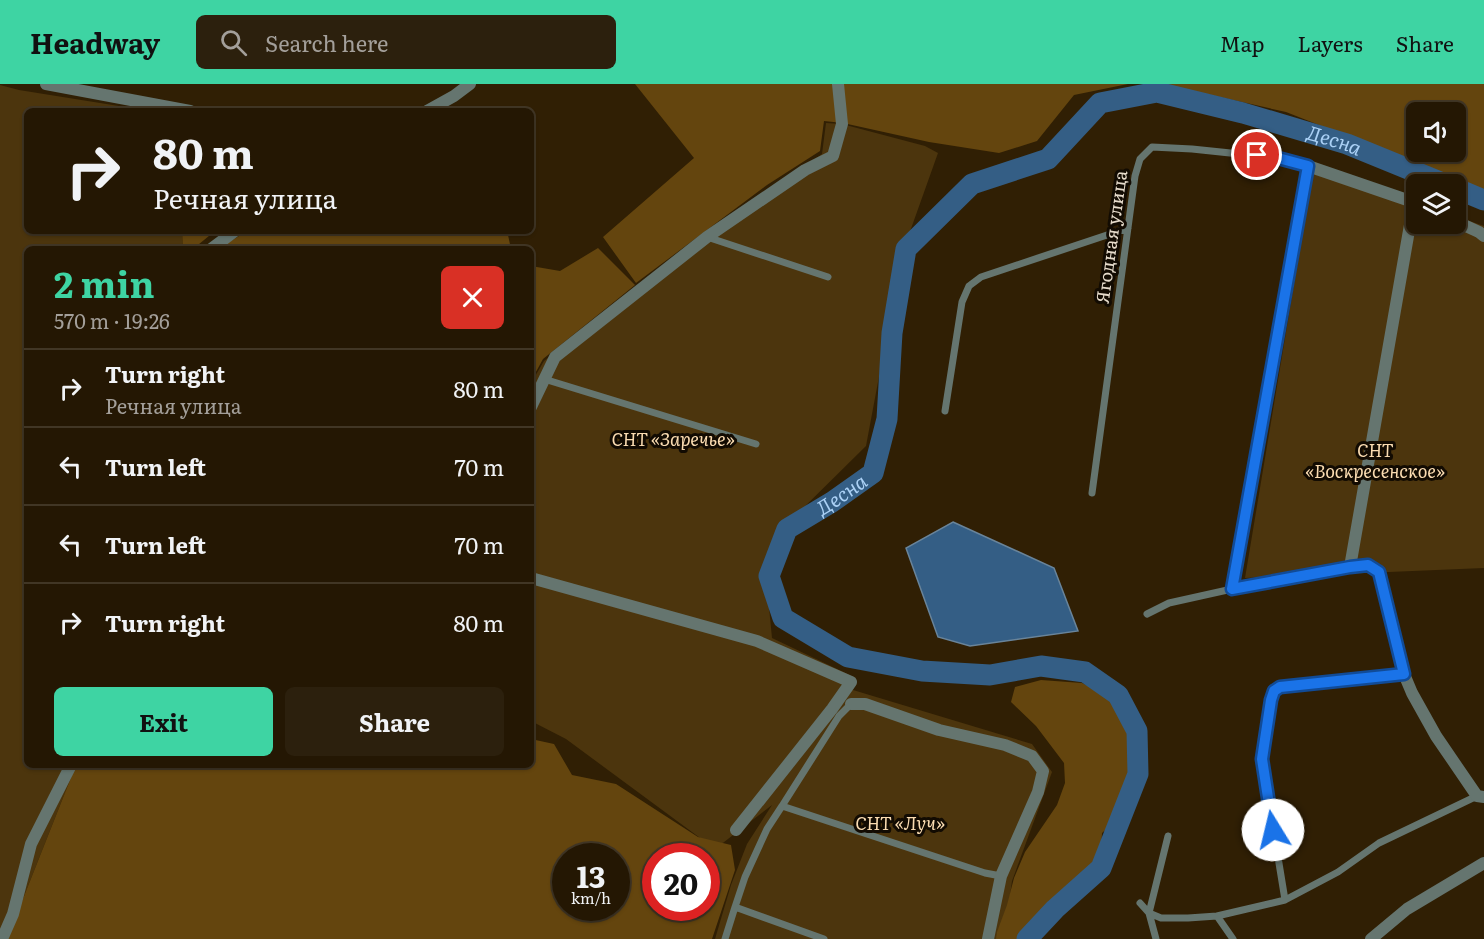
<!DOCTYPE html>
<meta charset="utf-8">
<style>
body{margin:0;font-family:Literata,serif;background:#2c200d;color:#f1f3f6;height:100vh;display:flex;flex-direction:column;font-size:22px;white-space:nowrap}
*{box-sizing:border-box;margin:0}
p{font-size:20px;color:#a39f9a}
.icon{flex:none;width:33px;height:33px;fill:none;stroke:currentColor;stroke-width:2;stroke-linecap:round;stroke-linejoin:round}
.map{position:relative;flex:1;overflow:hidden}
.sheet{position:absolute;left:24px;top:162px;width:510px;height:522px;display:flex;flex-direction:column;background:#241703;border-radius:9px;box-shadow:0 2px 4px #0004,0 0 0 2px #413625}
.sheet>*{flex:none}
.top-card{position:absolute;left:24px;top:24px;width:510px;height:126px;border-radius:9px;box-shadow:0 2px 4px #0004,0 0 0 2px #413625;background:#241703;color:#f1f3f6;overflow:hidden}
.fabs{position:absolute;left:1406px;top:18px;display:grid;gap:12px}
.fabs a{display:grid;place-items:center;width:60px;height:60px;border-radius:9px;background:#241703;box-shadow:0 2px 4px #0004,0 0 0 2px #413625;font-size:30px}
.speed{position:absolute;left:552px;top:759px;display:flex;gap:12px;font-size:30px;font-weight:700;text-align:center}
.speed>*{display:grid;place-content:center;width:78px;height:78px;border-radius:50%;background:#241703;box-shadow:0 2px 4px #0004,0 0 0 2px #413625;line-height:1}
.speed small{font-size:15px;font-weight:400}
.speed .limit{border:9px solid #d22;background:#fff;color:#111}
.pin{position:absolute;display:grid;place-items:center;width:51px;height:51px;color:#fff;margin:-26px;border:3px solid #fff;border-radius:50%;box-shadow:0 2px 6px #0007}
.me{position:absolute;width:66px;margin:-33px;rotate:351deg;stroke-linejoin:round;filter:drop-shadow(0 0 4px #0008)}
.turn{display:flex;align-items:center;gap:21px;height:126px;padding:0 30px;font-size:27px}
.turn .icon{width:78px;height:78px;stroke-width:2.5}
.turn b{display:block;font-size:42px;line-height:51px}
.round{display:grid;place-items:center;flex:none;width:63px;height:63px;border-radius:9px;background:#2c200d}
.overview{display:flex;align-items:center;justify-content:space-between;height:102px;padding:0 30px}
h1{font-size:36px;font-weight:700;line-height:45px;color:#3ed4a3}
.button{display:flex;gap:12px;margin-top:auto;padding:12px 30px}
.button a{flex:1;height:69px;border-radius:9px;background:#3ed4a3;color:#111;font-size:24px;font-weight:700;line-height:69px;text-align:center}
.button a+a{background:#2c200d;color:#f1f3f6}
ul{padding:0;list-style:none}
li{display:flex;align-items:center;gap:18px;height:78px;padding:0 30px;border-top:2px solid #413625}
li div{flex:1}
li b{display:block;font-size:22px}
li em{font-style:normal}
header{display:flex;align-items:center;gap:36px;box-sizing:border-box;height:84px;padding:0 30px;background:#3ed4a3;color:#111}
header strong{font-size:28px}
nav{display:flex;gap:33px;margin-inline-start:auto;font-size:21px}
.search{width:420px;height:54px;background:#2c200d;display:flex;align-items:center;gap:15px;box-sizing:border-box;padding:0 21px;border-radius:9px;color:#a39f9a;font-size:22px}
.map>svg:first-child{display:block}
</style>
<header>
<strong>Headway</strong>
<div class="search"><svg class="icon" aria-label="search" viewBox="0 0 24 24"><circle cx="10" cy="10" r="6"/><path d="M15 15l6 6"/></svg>Search here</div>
<nav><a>Map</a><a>Layers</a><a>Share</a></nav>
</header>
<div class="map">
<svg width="1484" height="855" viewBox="0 0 1484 855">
<rect width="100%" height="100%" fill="#301f04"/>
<path fill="#4c350d" d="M0 1 19 6 150 27H27V147H182L183 165H27V681H76L7 855H0Z
M826 39 842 40 925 62 938 69 902 170 866 362 784 443 766 492 772 554 856 594 853 606 1032 660 1052 688 1012 797 1004 855H715L731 801 747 760 772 721 715 765 566 655 531 637V299L544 277 731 133 822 70Z
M1314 80 1416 117V140H1455V132L1484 142V484L1245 494Z"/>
<path fill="#64450e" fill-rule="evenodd" d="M635 0H1128L1074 11 1037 57 999 69 929 58 843 39 824 37 820 67 767 101 636 199 603 153 694 74Z
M1162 0H1484V106L1286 28ZM1416 28H1455V68H1416Z
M182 147H215L193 165H183Z
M247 147H501L508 151 511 165H218Z
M598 164 635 201 543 275 531 297V182L560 187Z
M1041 596 1082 599 1112 613 1132 649 1135 690 1127 728 1120 742H1110L1102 749 1101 766 1092 789 1047 824 1030 855H996L997 848 1007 821 1014 794 1025 768 1057 721 1065 699 1064 679 1036 642 1011 618 1015 603Z
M531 655 554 660 572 691 616 700 698 753 731 761 735 786 712 855H7L76 681H531ZM566 772H616V824H566ZM656 772H706V824H656Z"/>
<path fill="#345e85" stroke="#69849a" stroke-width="1.5" d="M953 438 1054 484 1078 547 970 562 938 553 906 464Z"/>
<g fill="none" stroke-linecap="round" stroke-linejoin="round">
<g stroke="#345e85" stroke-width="21">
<path d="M1455 104 1484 116"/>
<path id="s1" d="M1027 855 1055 825 1101 784 1138 690 1137 647 1118 611 1085 588 1041 582 990 591 922 587 848 573 783 534 769 492 787 445 832 418 873 389 887 335 892 249 906 165 972 100 1048 75 1100 19 1157 8 1243 29 1347 60 1445 100"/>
</g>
<path stroke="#65756f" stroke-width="7" d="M707 153 828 193
M544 295 756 360
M945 327 962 218 969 202 981 193 1128 144
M1092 409 1135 92 1140 75 1152 63 1192 65 1278 74 1308 82
M1147 530 1169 519 1232 505 1350 483 1368 481 1379 488
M851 620 839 632 782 722 985 789 1001 792
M782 722 767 745 745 793 735 823 824 855
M1168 752 1149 829 1161 834H1188L1217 832 1233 855
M1285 816 1262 675 1271 616 1274 607 1280 602 1404 590
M1140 819 1149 829 1156 855
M1217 832 1285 816 1338 788 1379 759 1477 712
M725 855 735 823"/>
<path stroke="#65756f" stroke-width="12" d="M46 0 190 27
M427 27 454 12 470 0
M1455 137 1479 148 1484 152
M211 165 235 147
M531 323 555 273 707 153 805 86 833 72 842 40 838 0
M1350 483 1414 118
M1379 488 1404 590 1412 609 1436 652 1477 712 1484 713
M531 494 757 557 851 598 832 625 736 746
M1232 505 1308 82 1416 119
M851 620H865L939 646 1005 661 1032 672 1043 687 1038 708 1001 792 988 855
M2 855 13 830 31 760 71 681
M1371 855 1407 825 1484 779"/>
</g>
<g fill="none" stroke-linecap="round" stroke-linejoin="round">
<g stroke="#114b97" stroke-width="15">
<path id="route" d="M1257 71 1278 74 1308 82 1232 505 1350 483 1368 481 1379 488 1404 590 1280 603 1274 607 1271 616 1262 675 1273 746"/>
</g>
<use href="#route" stroke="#1a73e8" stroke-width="10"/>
</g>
<g text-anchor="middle" stroke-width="6" stroke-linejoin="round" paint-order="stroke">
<g font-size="18" fill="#e6dbcb" stroke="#120b02">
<text transform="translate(1112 153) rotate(-82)" y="6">Ягодная улица</text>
</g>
<g font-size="18" font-style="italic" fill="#fbdcb1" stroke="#120b02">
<text x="673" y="362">СНТ «Заречье»</text>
<text x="1375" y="373">СНТ<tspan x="1375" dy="21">«Воскресенское»</tspan></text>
<text x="900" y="746">СНТ «Луч»</text>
</g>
<g font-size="20" font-style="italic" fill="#abd1f6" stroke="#120b02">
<text dy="7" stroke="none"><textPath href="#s1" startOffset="1558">Десна</textPath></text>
<text dy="7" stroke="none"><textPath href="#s1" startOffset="802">Десна</textPath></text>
</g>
</g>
</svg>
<div class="fabs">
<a><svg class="icon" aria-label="sound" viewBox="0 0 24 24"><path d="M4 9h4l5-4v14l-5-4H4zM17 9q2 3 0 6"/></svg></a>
<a><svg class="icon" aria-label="layers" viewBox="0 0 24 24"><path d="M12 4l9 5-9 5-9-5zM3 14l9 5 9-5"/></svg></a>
</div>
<div class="speed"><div>13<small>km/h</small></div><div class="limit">20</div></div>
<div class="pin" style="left:1257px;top:71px;background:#d93025"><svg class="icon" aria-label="arrive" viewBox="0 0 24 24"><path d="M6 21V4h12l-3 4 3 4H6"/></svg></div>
<svg class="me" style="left:1273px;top:746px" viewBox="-20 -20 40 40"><circle r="19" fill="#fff"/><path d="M0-13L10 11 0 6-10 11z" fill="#1a73e8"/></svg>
<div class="top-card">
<div class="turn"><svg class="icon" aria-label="right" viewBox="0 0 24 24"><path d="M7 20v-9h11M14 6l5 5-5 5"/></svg><div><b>80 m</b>Речная улица</div></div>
</div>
<section class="sheet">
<div class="overview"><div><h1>2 min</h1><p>570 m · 19:26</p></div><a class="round" style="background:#d93025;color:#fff"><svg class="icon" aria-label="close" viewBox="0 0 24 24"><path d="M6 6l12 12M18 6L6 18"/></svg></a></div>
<ul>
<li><svg class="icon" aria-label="right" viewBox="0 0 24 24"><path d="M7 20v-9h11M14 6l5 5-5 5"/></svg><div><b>Turn right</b><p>Речная улица</p></div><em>80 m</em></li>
<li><svg class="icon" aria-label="left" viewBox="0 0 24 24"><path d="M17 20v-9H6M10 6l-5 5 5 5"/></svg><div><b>Turn left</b></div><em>70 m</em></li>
<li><svg class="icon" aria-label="left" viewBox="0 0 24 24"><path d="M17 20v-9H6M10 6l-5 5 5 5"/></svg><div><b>Turn left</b></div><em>70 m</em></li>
<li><svg class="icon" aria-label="right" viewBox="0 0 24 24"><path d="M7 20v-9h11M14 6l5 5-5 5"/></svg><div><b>Turn right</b></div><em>80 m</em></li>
</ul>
<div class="button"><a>Exit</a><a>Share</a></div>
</section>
</div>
